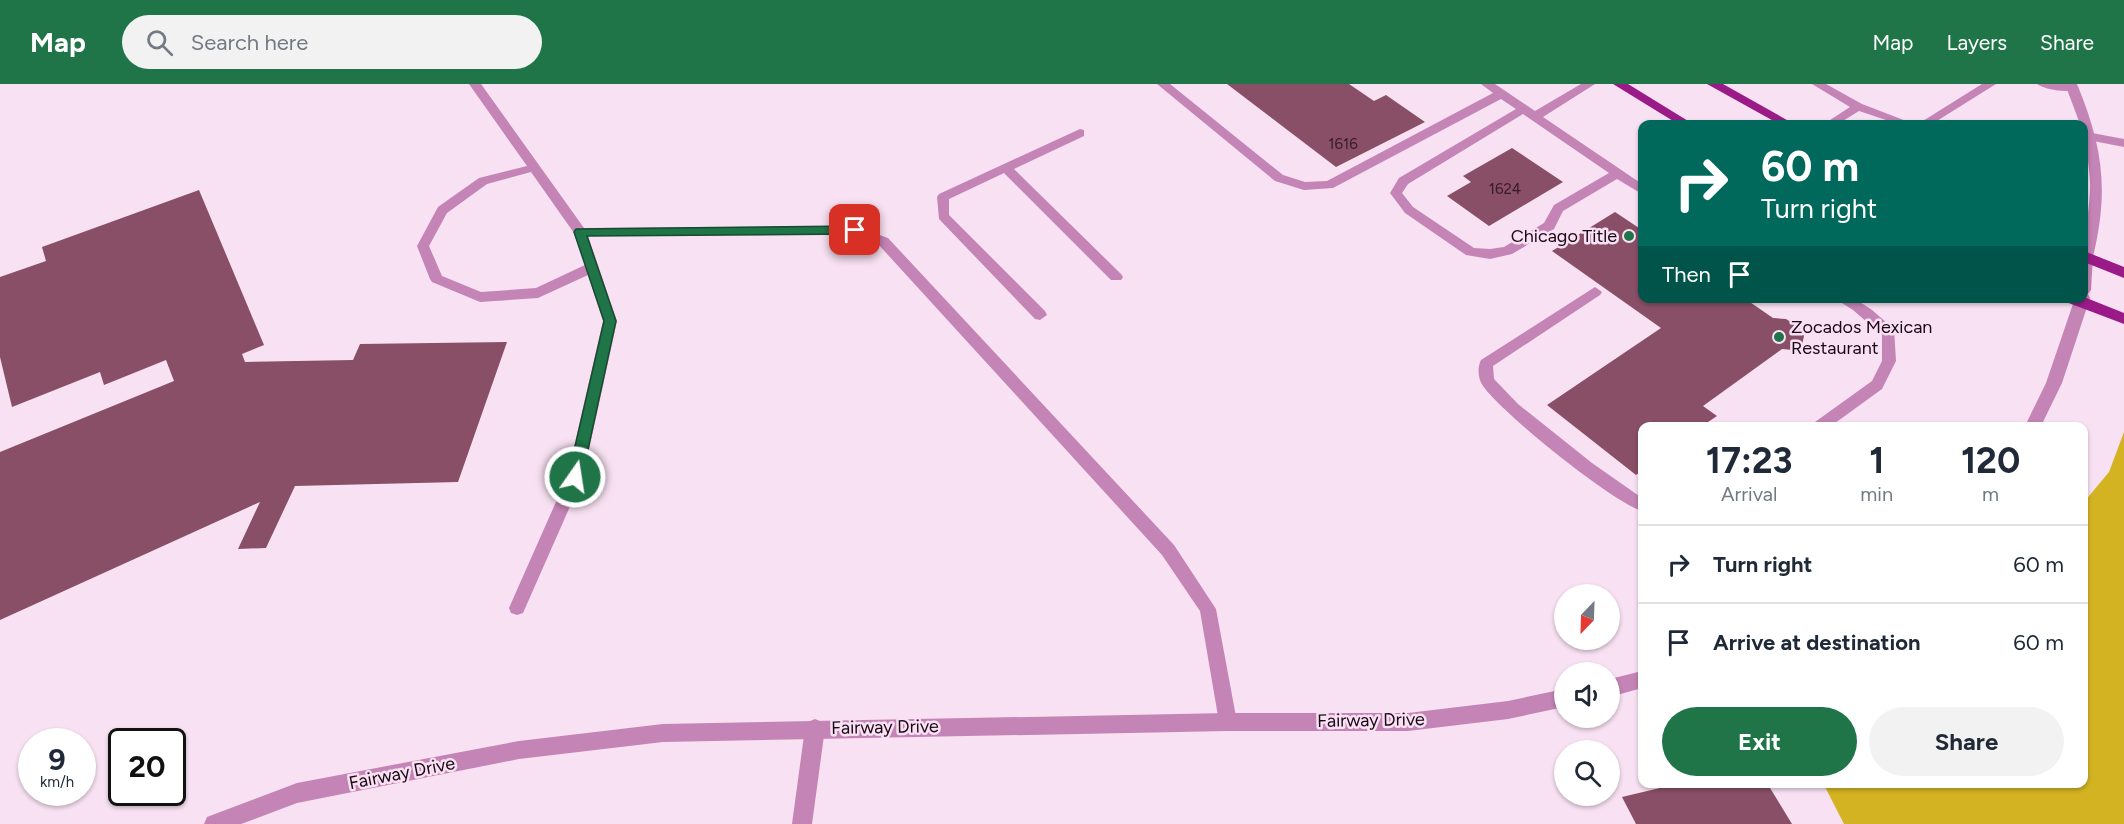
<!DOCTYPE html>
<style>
body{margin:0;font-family:Figtree,sans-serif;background:#f2f2f3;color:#1f2937;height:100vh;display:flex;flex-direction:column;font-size:22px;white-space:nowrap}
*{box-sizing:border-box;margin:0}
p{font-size:20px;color:#747a83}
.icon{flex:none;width:33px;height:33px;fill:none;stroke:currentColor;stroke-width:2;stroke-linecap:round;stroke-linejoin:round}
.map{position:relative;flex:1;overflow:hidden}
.drawer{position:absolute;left:1638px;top:338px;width:450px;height:366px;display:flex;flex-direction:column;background:#fff;border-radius:12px;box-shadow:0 2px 4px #0004}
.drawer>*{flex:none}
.top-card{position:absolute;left:1638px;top:36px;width:450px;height:183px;border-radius:12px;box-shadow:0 2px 4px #0004;background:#00695c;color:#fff;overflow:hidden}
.needle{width:39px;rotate:203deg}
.tools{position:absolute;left:1554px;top:500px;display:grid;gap:12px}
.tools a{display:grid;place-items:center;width:66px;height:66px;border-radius:50%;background:#fff;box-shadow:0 2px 4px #0004;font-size:30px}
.speed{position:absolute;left:18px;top:644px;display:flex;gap:12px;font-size:30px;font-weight:700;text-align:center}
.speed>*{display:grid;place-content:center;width:78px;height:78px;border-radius:50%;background:#fff;box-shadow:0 2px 4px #0004;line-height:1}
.speed small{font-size:15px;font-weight:400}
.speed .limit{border:3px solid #111;border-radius:9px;background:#fff;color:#111}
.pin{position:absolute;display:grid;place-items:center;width:51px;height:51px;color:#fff;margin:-26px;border-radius:12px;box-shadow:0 3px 9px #0006}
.me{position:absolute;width:66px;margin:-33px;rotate:13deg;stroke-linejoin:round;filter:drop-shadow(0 0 4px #0008)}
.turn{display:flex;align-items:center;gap:21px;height:126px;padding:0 24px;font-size:27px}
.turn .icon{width:78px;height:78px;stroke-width:2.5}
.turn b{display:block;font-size:42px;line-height:51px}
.then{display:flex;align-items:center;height:57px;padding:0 24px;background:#0003;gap:12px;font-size:22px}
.eta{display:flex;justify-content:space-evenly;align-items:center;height:102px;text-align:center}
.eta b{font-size:36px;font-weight:700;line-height:42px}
.cta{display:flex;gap:12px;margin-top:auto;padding:12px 24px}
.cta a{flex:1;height:69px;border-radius:36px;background:#207548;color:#fff;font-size:24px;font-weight:700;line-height:69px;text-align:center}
.cta a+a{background:#f2f2f3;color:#1f2937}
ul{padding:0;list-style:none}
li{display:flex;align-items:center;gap:18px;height:78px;padding:0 24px;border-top:2px solid #e0e1e3}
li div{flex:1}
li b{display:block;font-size:22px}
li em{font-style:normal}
header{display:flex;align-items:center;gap:36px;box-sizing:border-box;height:84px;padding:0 30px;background:#207548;color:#fff}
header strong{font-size:28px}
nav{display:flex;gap:33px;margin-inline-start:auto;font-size:21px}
.search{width:420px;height:54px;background:#f2f2f3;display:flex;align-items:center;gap:15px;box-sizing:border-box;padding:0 21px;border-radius:33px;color:#747a83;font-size:22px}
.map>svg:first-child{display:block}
</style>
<header>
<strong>Map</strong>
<div class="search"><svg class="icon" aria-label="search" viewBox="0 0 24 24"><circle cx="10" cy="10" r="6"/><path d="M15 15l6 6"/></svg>Search here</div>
<nav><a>Map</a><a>Layers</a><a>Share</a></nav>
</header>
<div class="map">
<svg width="2124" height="740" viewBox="0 0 2124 740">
<rect width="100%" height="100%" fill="#f8e1f2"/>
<path fill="#d3b322" d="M2124 348V740H1844L1823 699H2084V418L2109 388Z"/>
<path fill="#894f66" d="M1227 0H1349L1374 17 1386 11 1425 38 1336 83Z
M1512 64 1563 98 1489 142 1447 112 1471 98 1463 92Z
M199 106 264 261 242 270 245 278 353 276 360 260 507 258 458 398 295 402 266 464 238 465 260 418 0 536V368L174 297 166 276 104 301 100 288 12 323 0 273V193L46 177 42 163Z
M1615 128 1642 146V214H1744L1773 234 1786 235 1799 243 1804 252 1802 261 1793 266 1782 265 1703 322 1717 332 1702 342H1642V386L1636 391 1547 321 1661 244 1552 167Z
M1681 699H1767L1792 740H1636L1622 713Z"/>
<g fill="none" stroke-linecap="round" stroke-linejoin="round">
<path fill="#c484b5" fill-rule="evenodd" d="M469 0H481L584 144 855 142 888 154 1174 461 1216 525 1237 638 1234 644 1228 646 1222 644 1219 638 1200 527 1162 471 878 160 854 150 588 152 617 237 583 393 523 529 517 531 511 529 509 524 567 393 603 237 588 191 538 214 480 218 432 198 430 195 417 162 438 123 479 94 527 82ZM531 88 574 149 585 181 536 204 481 208 442 192 429 162 447 129 487 100Z
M1157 0H1170L1283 91 1305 98 1327 97 1493 9 1481 0H1495L1535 27 1581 0H1595L1543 33 1642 100V110L1617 95 1563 127 1554 145 1512 170 1490 175 1466 171 1405 129 1390 109 1399 94 1516 25 1501 15 1333 104 1304 106 1275 97ZM1523 30 1609 89 1554 121 1544 139 1504 163 1490 165 1474 164 1413 123 1402 109 1408 100Z
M1812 0H1826L1862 20 1914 40H1898L1859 27 1838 40H1824L1850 23Z
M1982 0H1996L1932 40H1918Z
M2037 0H2069L2079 4C2070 10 2046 6 2037 0Z
M1080 45 1084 46V52L1014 85 1121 190 1123 193 1121 196H1111L1004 89 949 115V131L1045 227 1047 231 1040 236 1035 235 939 135 937 113 939 110Z
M2092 49 2124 55V63L2088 56 2086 53Z
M1595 203 1602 208 1600 211 1493 282 1494 295 1518 320 1592 379 1642 414V427C1611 417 1503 330 1483 302 1478 295 1477 284 1481 276Z
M1834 214C1865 214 1871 226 1894 245L1896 277 1882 305 1831 342H1813L1815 338 1872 297 1882 277V251L1853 226Z"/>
<path fill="#c484b5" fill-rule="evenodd" d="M2065 0H2077C2103 63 2109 106 2093 173L2086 178 2084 177C2084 153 2089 130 2090 106 2091 84 2084 63 2084 40H2080Z
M815 635 822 638 825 644 812 740H792L805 644 808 638Z"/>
<path fill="#c484b5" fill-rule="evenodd" d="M2084 169H2091L2093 173 2091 206 2088 210 2090 214 2062 299 2041 342H2025L2046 299 2075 214H2084Z
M1642 587V604L1610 613V595Z
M1564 605V623L1508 635 1408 647H1228L663 658 519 675 297 719 241 740H204L207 733 297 699 519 657 663 640 1228 629H1408L1508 617Z"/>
<path fill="#9a1b87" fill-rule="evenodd" d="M1613 0H1628L1693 40H1678Z
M1707 0H1723L1794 40H1779Z
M2084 167 2124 183V194L2084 178Z
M2084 213 2124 229V240L2066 218 2064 214Z"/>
</g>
<path fill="#207548" stroke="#154c2f" stroke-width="1.5" d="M855 142 861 146 855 150 587 152 616 237 582 393 575 398 570 397 568 393 604 237 574 148 576 145Z"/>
<g fill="#207548" stroke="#f8e1f2" stroke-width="2">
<circle cx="1629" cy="152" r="6"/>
<circle cx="1779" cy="253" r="6"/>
</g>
<g text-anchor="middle" stroke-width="5" stroke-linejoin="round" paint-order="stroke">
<g font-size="15" fill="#361a2b">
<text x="1343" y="65">1616</text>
<text x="1505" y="110">1624</text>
</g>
<g font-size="18" fill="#1b0817" stroke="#f8e1f2" text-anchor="end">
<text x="1617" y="158">Chicago Title</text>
<text x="1791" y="249" text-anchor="start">Zocados Mexican<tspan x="1791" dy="21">Restaurant</tspan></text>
</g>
<g font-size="18" fill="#1b0817" stroke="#f8e1f2">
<text transform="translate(1371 636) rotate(-1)" y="6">Fairway Drive</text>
<text transform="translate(885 643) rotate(-1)" y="6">Fairway Drive</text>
<text transform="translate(402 689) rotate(-11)" y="6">Fairway Drive</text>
</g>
</g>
</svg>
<div class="tools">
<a><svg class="needle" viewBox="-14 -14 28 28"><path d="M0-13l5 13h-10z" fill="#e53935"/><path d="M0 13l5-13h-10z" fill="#747a83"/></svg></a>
<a><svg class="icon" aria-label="sound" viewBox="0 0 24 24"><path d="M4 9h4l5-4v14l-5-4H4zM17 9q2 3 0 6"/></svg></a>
<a><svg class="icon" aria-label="search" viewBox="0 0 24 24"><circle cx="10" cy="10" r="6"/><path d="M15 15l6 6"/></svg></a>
</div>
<div class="speed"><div>9<small>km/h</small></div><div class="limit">20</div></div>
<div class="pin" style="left:855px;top:146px;background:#d93025"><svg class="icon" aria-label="arrive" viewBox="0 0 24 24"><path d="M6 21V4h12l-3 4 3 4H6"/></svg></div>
<svg class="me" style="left:575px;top:393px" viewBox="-20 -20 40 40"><circle r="17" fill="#207548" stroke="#fff" stroke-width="3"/><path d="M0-11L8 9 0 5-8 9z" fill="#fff"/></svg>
<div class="top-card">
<div class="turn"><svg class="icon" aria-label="right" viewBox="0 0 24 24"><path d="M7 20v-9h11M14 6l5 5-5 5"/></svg><div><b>60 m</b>Turn right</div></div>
<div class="then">Then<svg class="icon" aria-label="arrive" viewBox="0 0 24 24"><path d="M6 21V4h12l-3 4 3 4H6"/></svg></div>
</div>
<section class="drawer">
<div class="eta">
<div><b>17:23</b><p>Arrival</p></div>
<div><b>1</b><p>min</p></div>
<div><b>120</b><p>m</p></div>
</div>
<ul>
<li><svg class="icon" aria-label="right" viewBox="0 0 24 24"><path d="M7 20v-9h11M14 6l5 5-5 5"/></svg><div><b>Turn right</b></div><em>60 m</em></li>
<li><svg class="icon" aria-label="arrive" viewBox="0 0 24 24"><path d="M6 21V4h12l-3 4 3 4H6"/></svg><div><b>Arrive at destination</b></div><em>60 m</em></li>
</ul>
<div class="cta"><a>Exit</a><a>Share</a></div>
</section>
</div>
